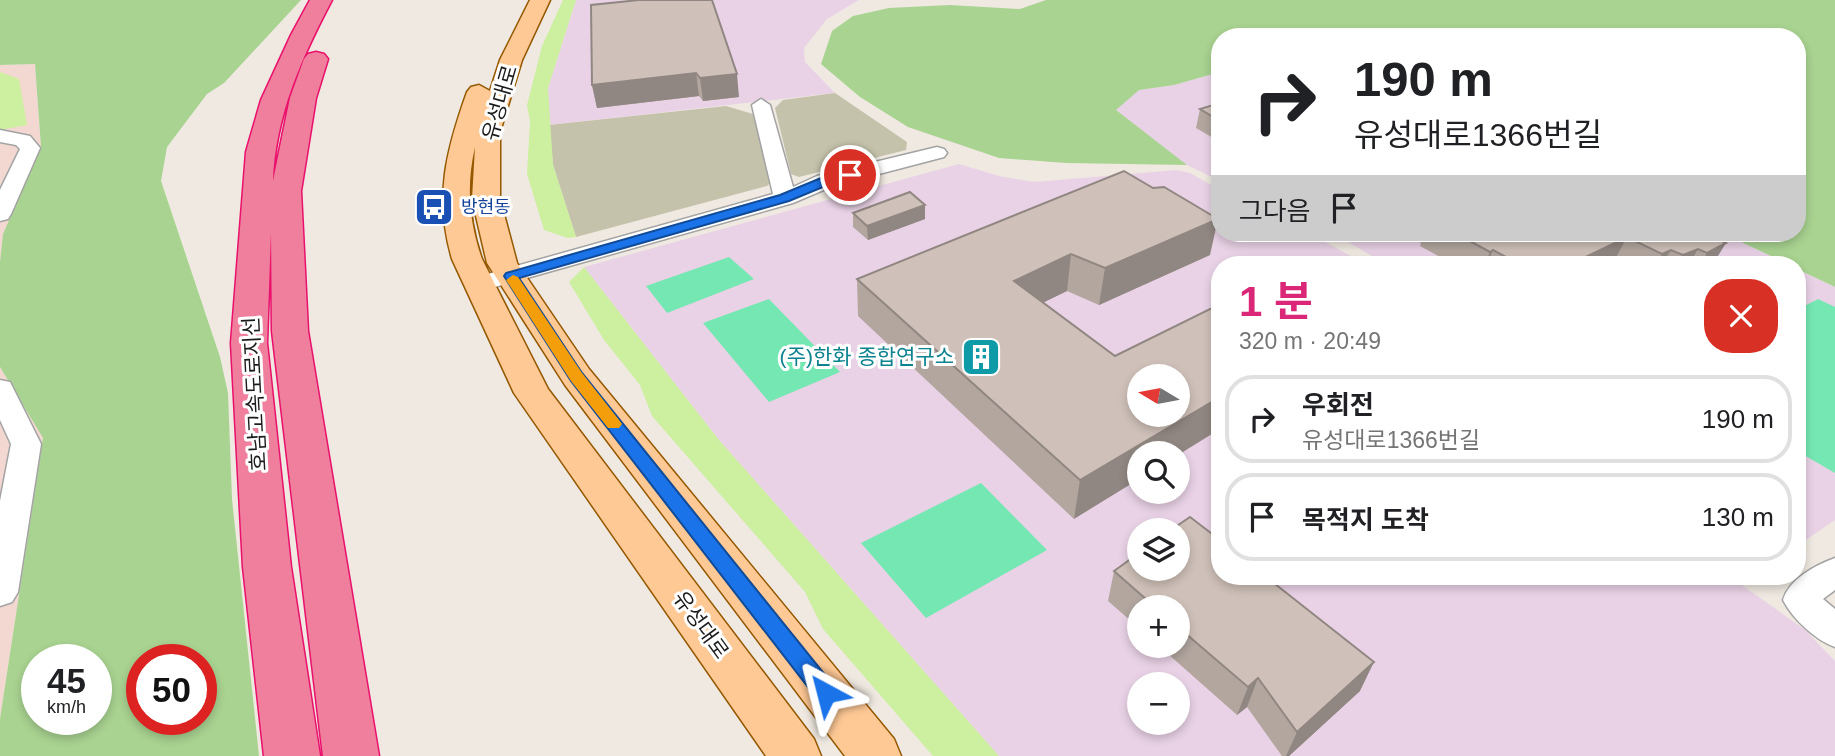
<!DOCTYPE html>
<html lang="ko">
<meta charset="utf-8">
<style>
body{margin:0;font-family:Arial,"Noto Sans KR",sans-serif;background:#f2f2f2;color:#202124;height:100vh;display:flex;flex-direction:column;font-size:26px;white-space:nowrap}
*{box-sizing:border-box;margin:0}
p{font-size:23px;color:#757577}
.icon{flex:none;width:38px;height:38px;fill:none;stroke:currentColor;stroke-width:2;stroke-linecap:round;stroke-linejoin:round}
.map{position:relative;flex:1;overflow:hidden}
.side{position:absolute;left:1211px;top:256px;width:595px;height:329px;display:flex;flex-direction:column;background:#fff;border-radius:28px;box-shadow:0 4px 10px #0003}
.side>*{flex:none}
.hud{position:absolute;left:1211px;top:28px;width:595px;height:214px;border-radius:28px;box-shadow:0 4px 10px #0003;background:#fff;color:#202124;overflow:hidden}
.needle{width:46px;rotate:280deg}
.fabs{position:absolute;left:1127px;top:364px;display:grid;gap:14px}
.fabs a{display:grid;place-items:center;width:63px;height:63px;border-radius:50%;background:#fff;box-shadow:0 4px 10px #0003;font-size:35px}
.speed{position:absolute;left:21px;top:644px;display:flex;gap:14px;font-size:35px;font-weight:700;text-align:center}
.speed>*{display:grid;place-content:center;width:91px;height:91px;border-radius:50%;background:#fff;box-shadow:0 4px 10px #0003;line-height:1}
.speed small{font-size:18px;font-weight:400}
.speed .limit{border:10px solid #d22;background:#fff;color:#111}
.pin{position:absolute;display:grid;place-items:center;width:60px;height:60px;color:#fff;margin:-30px;border:4px solid #fff;border-radius:50%;box-shadow:0 2px 7px #0007}
.me{position:absolute;width:77px;margin:-38px;rotate:322deg;stroke-linejoin:round;filter:drop-shadow(0 0 5px #0008)}
.turn{display:flex;align-items:center;gap:24px;height:147px;padding:0 28px;font-size:32px}
.turn .icon{width:91px;height:91px;stroke-width:2.5}
.turn b{display:block;font-size:49px;line-height:60px}
.then{display:flex;align-items:center;height:66px;padding:0 28px;background:#0003;gap:14px;font-size:26px}
.round{display:grid;place-items:center;flex:none;width:74px;height:74px;border-radius:28px;background:#f2f2f2}
.summary{display:flex;align-items:center;justify-content:space-between;height:119px;padding:0 28px}
h1{font-size:42px;font-weight:700;line-height:52px;color:#db2777}
ul{padding:0;list-style:none}
li{display:flex;align-items:center;gap:21px;height:88px;margin:0 14px 10px;padding:0 14px;border:4px solid #e0e0e0;border-radius:28px}
li div{flex:1}
li b{display:block;font-size:26px}
li em{font-style:normal}
.map>svg:first-child{display:block}
</style>
<div class="map">
<svg width="1835" height="756" viewBox="0 0 1835 756">
<rect width="100%" height="100%" fill="#efe9e1"/>
<path fill="#e9d2e6" fill-rule="evenodd" d="M576 0H859L827 19 804 48 805 62 835 93 549 125 548 88Z
M1220 72V181L1187 165 1115 110 1139 90 1174 85Z
M959 164 999 176 1034 182 1177 170 1190 173 1220 190V233H1309L1365 264H1220V576H1729L1804 629 1835 661V756H999L719 440 584 267ZM1139 376H1178V415H1139ZM1139 453H1178V492H1139ZM1139 530H1178V569H1139ZM1139 607H1178V646H1139ZM1139 684H1178V723H1139Z
M1332 233H1722L1788 264H1386Z
M1797 269 1835 287V520L1797 546Z"/>
<path fill="#f3d8d2" d="M35 64 41 147 3 234 0 262V65Z
M0 367 43 438 0 719Z"/>
<path fill="#c4c2ab" d="M835 93 907 142 906 150 799 177 791 174 775 108 783 100Z
M726 106 753 114 773 180 767 186 576 237 553 165 549 125Z"/>
<path fill="#cdefa0" d="M563 0H576L548 88 553 165 576 237 568 238 544 230 527 174 530 121 527 105 542 46Z
M0 72 19 79 27 125 0 130Z
M584 267 719 440 999 756H933L823 629 805 592 652 416 640 385 604 340 569 282Z"/>
<path fill="#a9d391" fill-rule="evenodd" d="M0 0H301L224 83 207 94 167 147 161 181 220 357 228 393 232 499 259 756H0V719L43 438 0 367V262L3 234 41 147 35 64 0 65ZM37 660H96V719H37ZM142 660H201V719H142Z
M1046 0H1835V287L1797 269V264H1788L1722 233H1797V37H1220V72L1174 85 1139 90 1116 110 1187 165 1067 163 999 158 908 127 860 97 821 64 832 31 853 16 889 8 950 5 1020 9Z"/>
<path fill="#75e7b2" d="M729 257 754 279 667 313 646 286Z
M769 299 840 372 769 402 703 323Z
M1818 299 1835 307V473L1797 451V310Z
M981 483 1047 550 926 618 861 543Z"/>
<g fill="none" stroke-linecap="round" stroke-linejoin="round">
<g stroke="#a3a3a3" stroke-width="3">
<path id="minor" d="M761 99 770 105 793 187 817 176 937 147 944 149 947 153 944 157 833 186 793 203 488 289 479 291 470 289 467 284 470 279 773 194 752 105Z
M0 130 30 136 40 148 11 214 8 219 0 221V190L20 149 16 145 0 142Z
M0 380 10 382 41 444 18 592 12 602 0 606V501L11 444 0 420Z
M1835 558V590L1823 599 1835 609V647C1815 640 1793 619 1783 600 1789 579 1816 565 1835 558Z"/>
</g>
<g stroke="#945800" stroke-width="3">
<path id="major" d="M530 0H550L522 60 500 132V199L517 263 589 369 894 739 901 756H845L565 385 487 263 472 199 475 147C466 186 469 222 482 259L548 389 814 739 821 756H766L514 393 452 259C434 197 446 151 467 92L471 87 479 85 490 91 500 60Z"/>
</g>
<g stroke="#e9116c" stroke-width="3">
<path id="highway" d="M310 0H332C302 57 275 116 273 181L290 98 304 59 308 54 316 52 324 54 328 59 316 98 301 191 308 331 379 756H323L272 331 271 233 267 343 291 567 320 756H264L243 567 231 343 246 152 261 100 291 35Z"/>
</g>
<use href="#minor" fill="#fff" fill-rule="evenodd"/>
<use href="#major" fill="#ffc995" fill-rule="evenodd"/>
<use href="#highway" fill="#ef7f9d" fill-rule="evenodd"/>
</g>
<path fill="#b2a69f" d="M591 5 739 97 703 101 699 96 597 108 592 85Z
M1220 103V142L1196 128 1200 109Z
M1124 171 1210 255 1099 305 1067 291 1043 302 1115 356 1074 519 858 316 857 279Z
M853 213 925 219 868 240 853 227Z
M1404 233H1506L1517 239 1704 233 1713 264H1453L1420 246 1421 243Z
M1114 571 1360 691 1289 756H1282L1247 707 1237 715 1159 646H1178V607H1139V628L1108 601Z"/>
<path fill="#918782" d="M696 73 699 96 597 108 592 85Z
M737 74 739 97 703 101 700 78Z
M925 205V219L868 240 867 226Z
M1218 219 1210 255 1099 305 1105 268Z
M1627 237 1613 263 1611 264H1571Z
M1726 243 1713 264H1700L1707 253Z
M1698 249 1689 264H1678L1683 255Z
M1493 250 1487 264H1485L1490 252Z
M1671 250 1662 264H1656L1662 254Z
M1071 254 1067 291 1012 318 1014 281Z
M1220 397V429L1178 455V453H1139V479L1074 519 1080 480Z
M1374 662 1360 691 1289 756H1286L1297 732Z
M1258 678 1247 707 1237 715 1248 687Z"/>
<path fill="#cfc1b9" stroke="#918782" stroke-width="2" fill-rule="evenodd" d="M639 0H712L737 74 700 78 696 73 592 85 591 5Z
M1220 103V121L1200 109Z
M1124 171 1153 188 1164 187 1218 219 1105 268 1071 254 1014 281 1115 356 1220 304V397L1080 480 857 279ZM1139 376H1178V415H1139Z
M910 192 925 205 867 226 853 213Z
M1455 233H1506L1517 239 1531 233H1704L1726 243 1707 253 1698 249 1683 255 1671 250 1662 254 1627 237 1571 264H1565L1560 262 1555 264H1519L1493 250 1490 252Z
M1190 517 1220 540V576H1265L1374 662 1297 732 1258 678 1248 687 1178 627V607H1155L1114 571 1139 553V569H1178V530H1171Z"/>
<path fill="#1a73e8" stroke="#114b97" stroke-width="2" d="M850 171 855 172V177L830 184 789 201 519 278 582 373 834 686 837 693 834 700 826 702 818 700 571 381 504 276 506 273 780 195 821 178Z"/>
<path fill="#f59e0b" d="M513 275 518 277 582 373 619 420 622 424 619 428H608L571 381 506 280Z"/>
<defs>
<g id="bus-square" transform="scale(2.0125)"><rect x="-9" y="-9" width="18" height="18" rx="4" fill="#1a4fb4" stroke="#fff"/><path d="M-5-6H5V4H4V6H2V4H-2V6H-4V4H-5ZM-3.5-4V0h7V-4ZM-3.5 1.2v1.5H-2V1.2ZM2 1.2v1.5H3.5V1.2Z" fill="#fff"/></g>
<g id="building-square" transform="scale(2.0125)"><rect x="-9" y="-9" width="18" height="18" rx="4" fill="#0f9aa8" stroke="#fff"/><path d="M-4-6H4V6H1V3H-1V6H-4ZM-2.5-4.3h1.7v1.8h-1.7ZM.8-4.3h1.7v1.8H.8ZM-2.5-1h1.7V.8h-1.7ZM.8-1h1.7V.8H.8Z" fill="#fff"/></g>
</defs>
<g fill-rule="evenodd">
<use href="#bus-square" x="434" y="207"/>
<use href="#building-square" x="981" y="357"/>
</g>
<g text-anchor="middle" stroke-width="6" stroke-linejoin="round" paint-order="stroke">
<g font-size="18" fill="#164399" stroke="#fff" text-anchor="start">
<text x="461" y="213">방현동</text>
</g>
<g font-size="21" fill="#1c1c1c" stroke="#fff">
<text transform="translate(500 103) rotate(-74)" y="7">유성대로</text>
<text transform="translate(255 394) rotate(-93)" y="7">호남고속도로지선</text>
<text transform="translate(701 625) rotate(54)" y="7">유성대로</text>
</g>
<g font-size="21" fill="#0d838f" stroke="#fff" text-anchor="end">
<text x="954" y="364">(주)한화 종합연구소</text>
</g>
</g>
</svg>
<div class="fabs">
<a><svg class="needle" viewBox="-14 -14 28 28"><path d="M0-13l5 13h-10z" fill="#e53935"/><path d="M0 13l5-13h-10z" fill="#757577"/></svg></a>
<a><svg class="icon" aria-label="search" viewBox="0 0 24 24"><circle cx="10" cy="10" r="6"/><path d="M15 15l6 6"/></svg></a>
<a><svg class="icon" aria-label="layers" viewBox="0 0 24 24"><path d="M12 4l9 5-9 5-9-5zM3 14l9 5 9-5"/></svg></a>
<a>+</a>
<a>−</a>
</div>
<div class="speed"><div>45<small>km/h</small></div><div class="limit">50</div></div>
<div class="pin" style="left:850px;top:175px;background:#d93025"><svg class="icon" aria-label="arrive" viewBox="0 0 24 24"><path d="M6 21V4h12l-3 4 3 4H6"/></svg></div>
<svg class="me" style="left:826px;top:693px" viewBox="-20 -20 40 40"><path d="M0-17L14 15 0 8-14 15z" fill="#1a73e8" stroke="#fff" stroke-width="4"/></svg>
<div class="hud">
<div class="turn"><svg class="icon" aria-label="right" viewBox="0 0 24 24"><path d="M7 20v-9h11M14 6l5 5-5 5"/></svg><div><b>190 m</b>유성대로1366번길</div></div>
<div class="then">그다음<svg class="icon" aria-label="arrive" viewBox="0 0 24 24"><path d="M6 21V4h12l-3 4 3 4H6"/></svg></div>
</div>
<section class="side">
<div class="summary"><div><h1>1 분</h1><p>320 m · 20:49</p></div><a class="round" style="background:#d93025;color:#fff"><svg class="icon" aria-label="close" viewBox="0 0 24 24"><path d="M6 6l12 12M18 6L6 18"/></svg></a></div>
<ul>
<li><svg class="icon" aria-label="right" viewBox="0 0 24 24"><path d="M7 20v-9h11M14 6l5 5-5 5"/></svg><div><b>우회전</b><p>유성대로1366번길</p></div><em>190 m</em></li>
<li><svg class="icon" aria-label="arrive" viewBox="0 0 24 24"><path d="M6 21V4h12l-3 4 3 4H6"/></svg><div><b>목적지 도착</b></div><em>130 m</em></li>
</ul>
</section>
</div>
